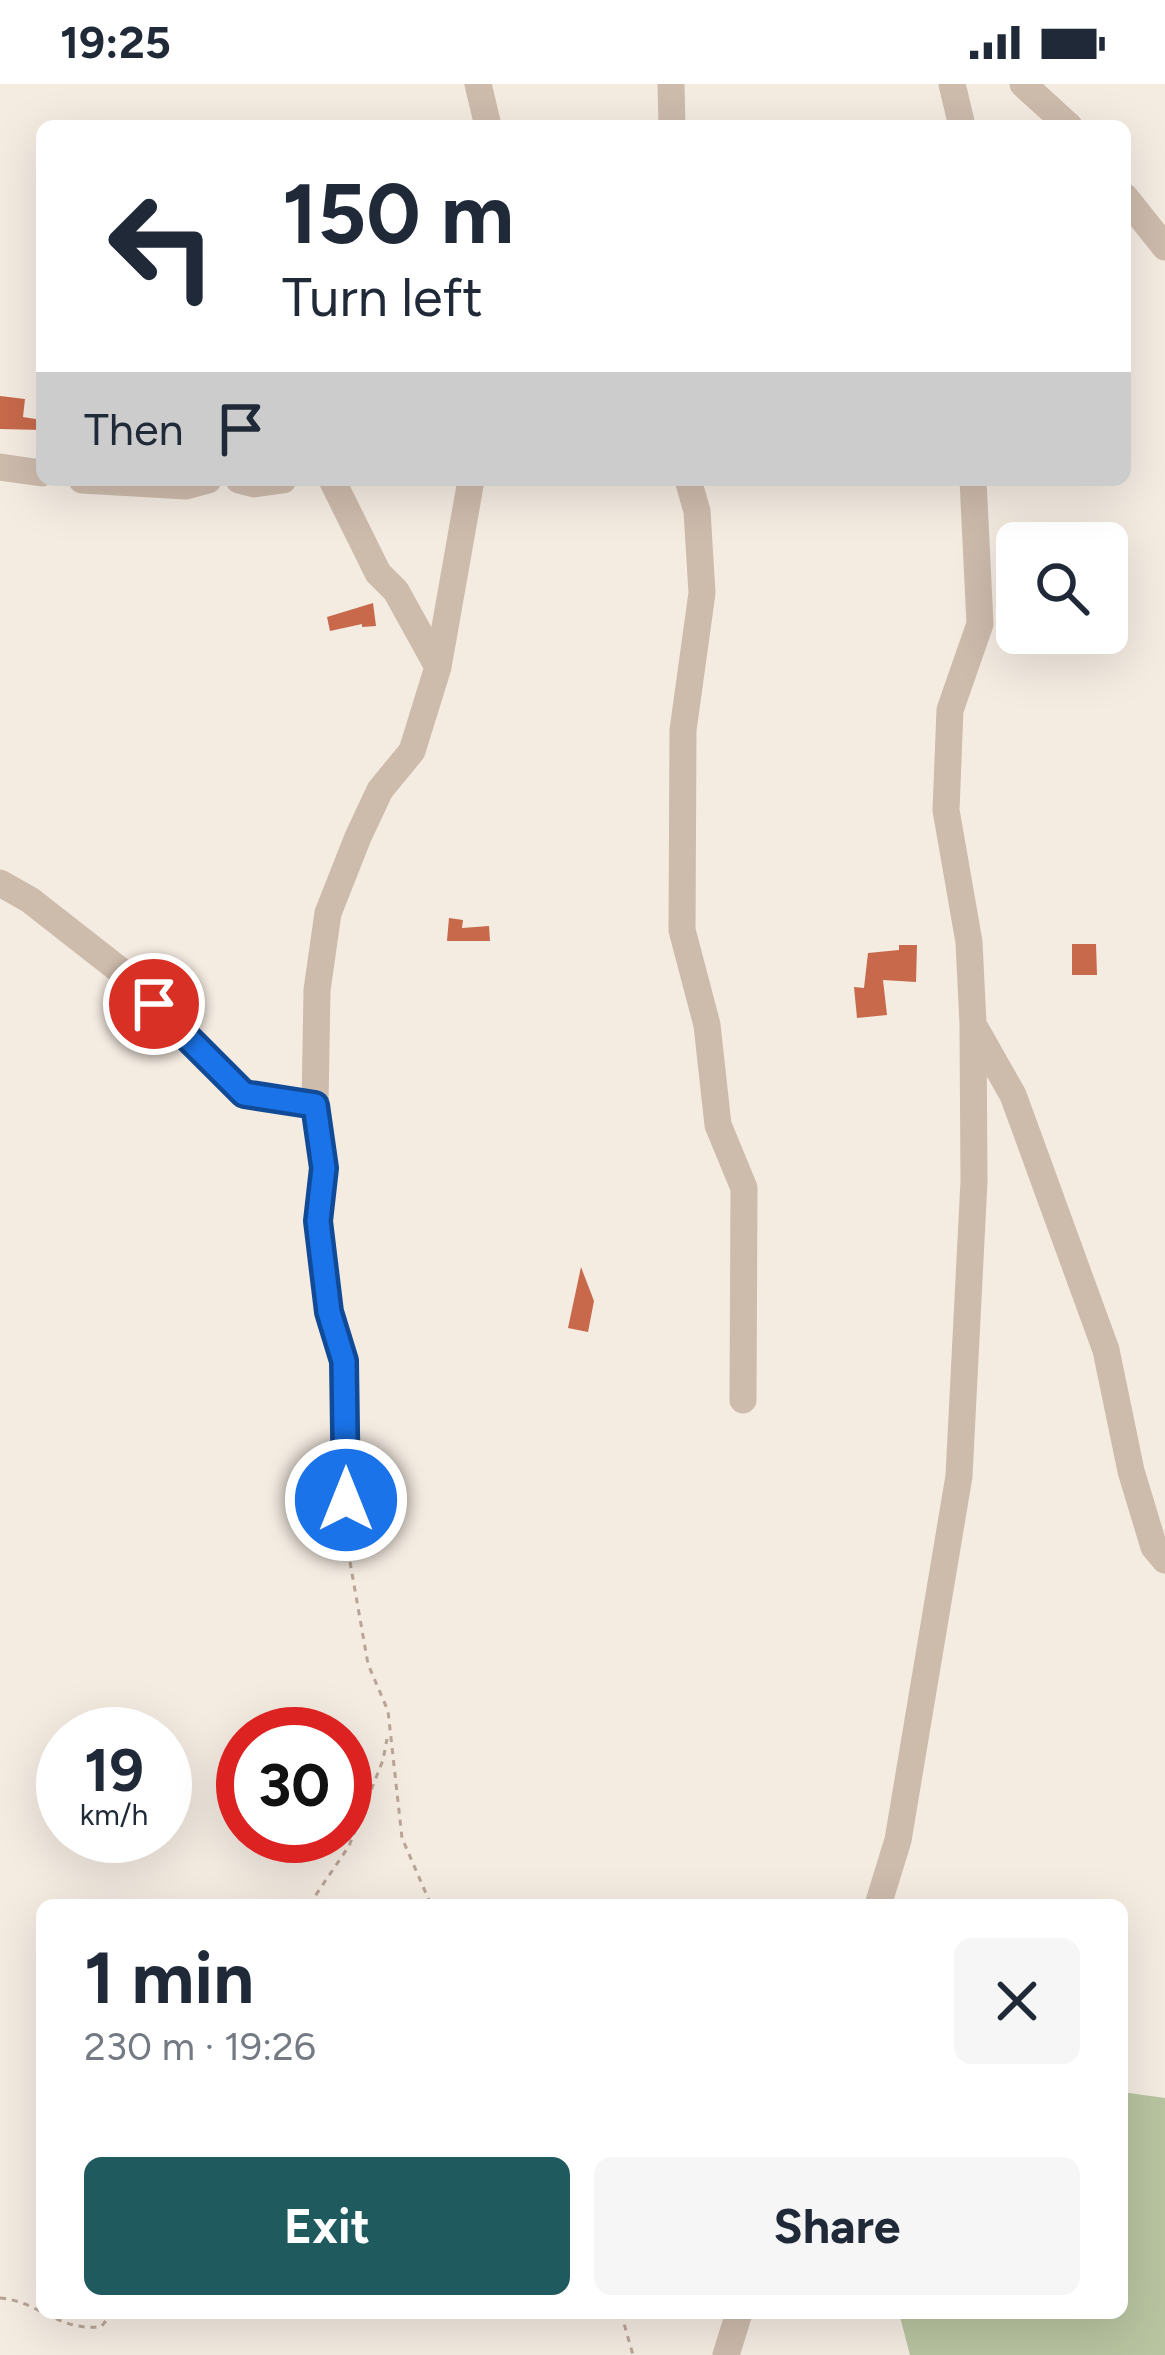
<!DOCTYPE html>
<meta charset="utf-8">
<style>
body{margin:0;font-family:Figtree,sans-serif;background:#f6f6f7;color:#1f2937;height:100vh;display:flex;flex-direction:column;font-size:45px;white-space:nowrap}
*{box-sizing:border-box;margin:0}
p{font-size:39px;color:#747a83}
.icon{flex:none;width:66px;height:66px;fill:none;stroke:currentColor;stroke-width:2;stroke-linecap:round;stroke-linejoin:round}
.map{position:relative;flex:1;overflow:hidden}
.panel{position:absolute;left:36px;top:1815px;width:1092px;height:420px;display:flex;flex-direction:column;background:#fff;border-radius:18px;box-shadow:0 12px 48px #0002}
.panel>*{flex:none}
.banner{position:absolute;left:36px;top:36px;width:1095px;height:366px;border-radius:18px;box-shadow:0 12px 48px #0002;background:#fff;color:#1f2937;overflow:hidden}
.fabs{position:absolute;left:996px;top:438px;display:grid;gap:24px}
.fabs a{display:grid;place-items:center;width:132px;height:132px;border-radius:18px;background:#fff;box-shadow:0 12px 48px #0002;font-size:60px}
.speed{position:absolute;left:36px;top:1623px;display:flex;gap:24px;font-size:60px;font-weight:700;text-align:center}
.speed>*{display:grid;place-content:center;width:156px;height:156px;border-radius:50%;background:#fff;box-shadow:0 12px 48px #0002;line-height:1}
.speed small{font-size:30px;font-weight:400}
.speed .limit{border:18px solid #d22;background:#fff;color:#111}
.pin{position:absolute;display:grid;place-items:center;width:102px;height:102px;color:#fff;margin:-51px;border:6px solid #fff;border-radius:50%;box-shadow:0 3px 12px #0007}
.me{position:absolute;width:132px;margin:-66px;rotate:0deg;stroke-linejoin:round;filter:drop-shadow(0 0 9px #0008)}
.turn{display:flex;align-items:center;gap:42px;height:252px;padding:0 48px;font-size:54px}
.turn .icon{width:156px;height:156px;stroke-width:2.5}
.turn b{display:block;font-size:84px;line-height:102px}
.then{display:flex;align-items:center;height:114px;padding:0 48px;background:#0003;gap:24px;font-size:45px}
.round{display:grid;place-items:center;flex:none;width:126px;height:126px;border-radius:18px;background:#f6f6f7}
.head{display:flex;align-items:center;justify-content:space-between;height:204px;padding:0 48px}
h1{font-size:72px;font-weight:700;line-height:90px}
.primary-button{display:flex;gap:24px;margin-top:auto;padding:24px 48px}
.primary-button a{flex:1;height:138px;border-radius:18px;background:#1f5a5e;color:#fff;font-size:48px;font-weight:700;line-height:138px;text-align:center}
.primary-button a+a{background:#f6f6f7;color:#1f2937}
.status{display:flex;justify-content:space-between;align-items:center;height:84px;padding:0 60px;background:#fff;direction:ltr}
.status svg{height:33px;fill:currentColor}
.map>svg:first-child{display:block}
</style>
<div class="status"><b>19:25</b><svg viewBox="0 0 49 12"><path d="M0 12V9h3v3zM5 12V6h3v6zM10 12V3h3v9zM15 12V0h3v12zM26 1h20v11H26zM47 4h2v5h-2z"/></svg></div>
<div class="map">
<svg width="1165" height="2271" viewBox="0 0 1165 2271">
<rect width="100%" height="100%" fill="#f4ebe1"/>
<path fill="#b8c4a0" d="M1122 2008 1165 2014V2271H910L899 2229H1122Z"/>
<path fill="#c8694b" d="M0 312 25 315 23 333 42 336V346L0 345Z
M373 519 376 542 362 543V540L330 547 327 533Z
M449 834 463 836 462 844 489 842 490 857H447Z
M1072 860H1096L1097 891H1072Z
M899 861H917L916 898 883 896 887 931 857 934 854 903 864 904 868 869 899 866Z
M581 1183 594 1217 588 1248 568 1244Z"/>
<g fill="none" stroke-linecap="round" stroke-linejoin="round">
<path stroke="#b9a596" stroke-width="3" stroke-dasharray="6 6" stroke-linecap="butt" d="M350 1478 368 1580 388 1627 402 1754 431 1821
M309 1821 349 1762 383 1676 387 1655
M0 2214C38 2217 57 2247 101 2243L112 2229
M621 2229 633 2271"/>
<path stroke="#cdbbac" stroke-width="27" d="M478 0 488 42
M671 0 672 42
M952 0 962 42
M1023 0 1069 42
M1125 113 1165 163
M0 383 42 389
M82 396 186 402 208 396
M239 396 254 400 283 396
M332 396 378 489 396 507 438 583
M688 396 697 427 702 509 683 646 682 846 707 941 718 1041 744 1104 743 1316
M0 799 30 816 122 888 244 1010 315 1021
M975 944 1013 1011 1106 1266 1131 1387 1154 1463 1165 1476
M346 1458 344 1277 329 1228 318 1137 324 1083 315 1021 317 906 328 829 358 753 380 706 412 667 438 583 471 396
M878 1821 898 1756 959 1392 974 1097 973 940 969 858 946 726 950 626 980 540 973 396
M726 2271 739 2229"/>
</g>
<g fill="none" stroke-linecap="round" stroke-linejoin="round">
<g stroke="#114b97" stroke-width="30">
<path id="route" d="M154 920 244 1010 315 1021 324 1084 318 1137 329 1228 344 1277 346 1416"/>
</g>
<use href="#route" stroke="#1a73e8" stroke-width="21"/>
</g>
</svg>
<div class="fabs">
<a><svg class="icon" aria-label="search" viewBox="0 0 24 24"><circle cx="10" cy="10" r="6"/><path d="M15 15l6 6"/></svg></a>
</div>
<div class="speed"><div>19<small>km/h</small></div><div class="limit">30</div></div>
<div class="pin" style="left:154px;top:920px;background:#d93025"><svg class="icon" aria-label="arrive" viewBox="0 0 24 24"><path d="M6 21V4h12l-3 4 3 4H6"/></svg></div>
<svg class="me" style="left:346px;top:1416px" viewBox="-20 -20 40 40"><circle r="17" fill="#1a73e8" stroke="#fff" stroke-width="3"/><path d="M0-11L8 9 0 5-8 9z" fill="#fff"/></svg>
<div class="banner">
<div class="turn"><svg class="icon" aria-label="left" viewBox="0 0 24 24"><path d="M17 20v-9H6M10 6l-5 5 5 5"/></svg><div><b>150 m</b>Turn left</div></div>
<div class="then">Then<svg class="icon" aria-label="arrive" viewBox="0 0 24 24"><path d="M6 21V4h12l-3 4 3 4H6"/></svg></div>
</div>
<section class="panel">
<div class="head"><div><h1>1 min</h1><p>230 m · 19:26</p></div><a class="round"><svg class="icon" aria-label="close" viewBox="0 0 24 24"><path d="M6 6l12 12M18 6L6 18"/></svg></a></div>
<div class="primary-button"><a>Exit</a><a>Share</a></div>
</section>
</div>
